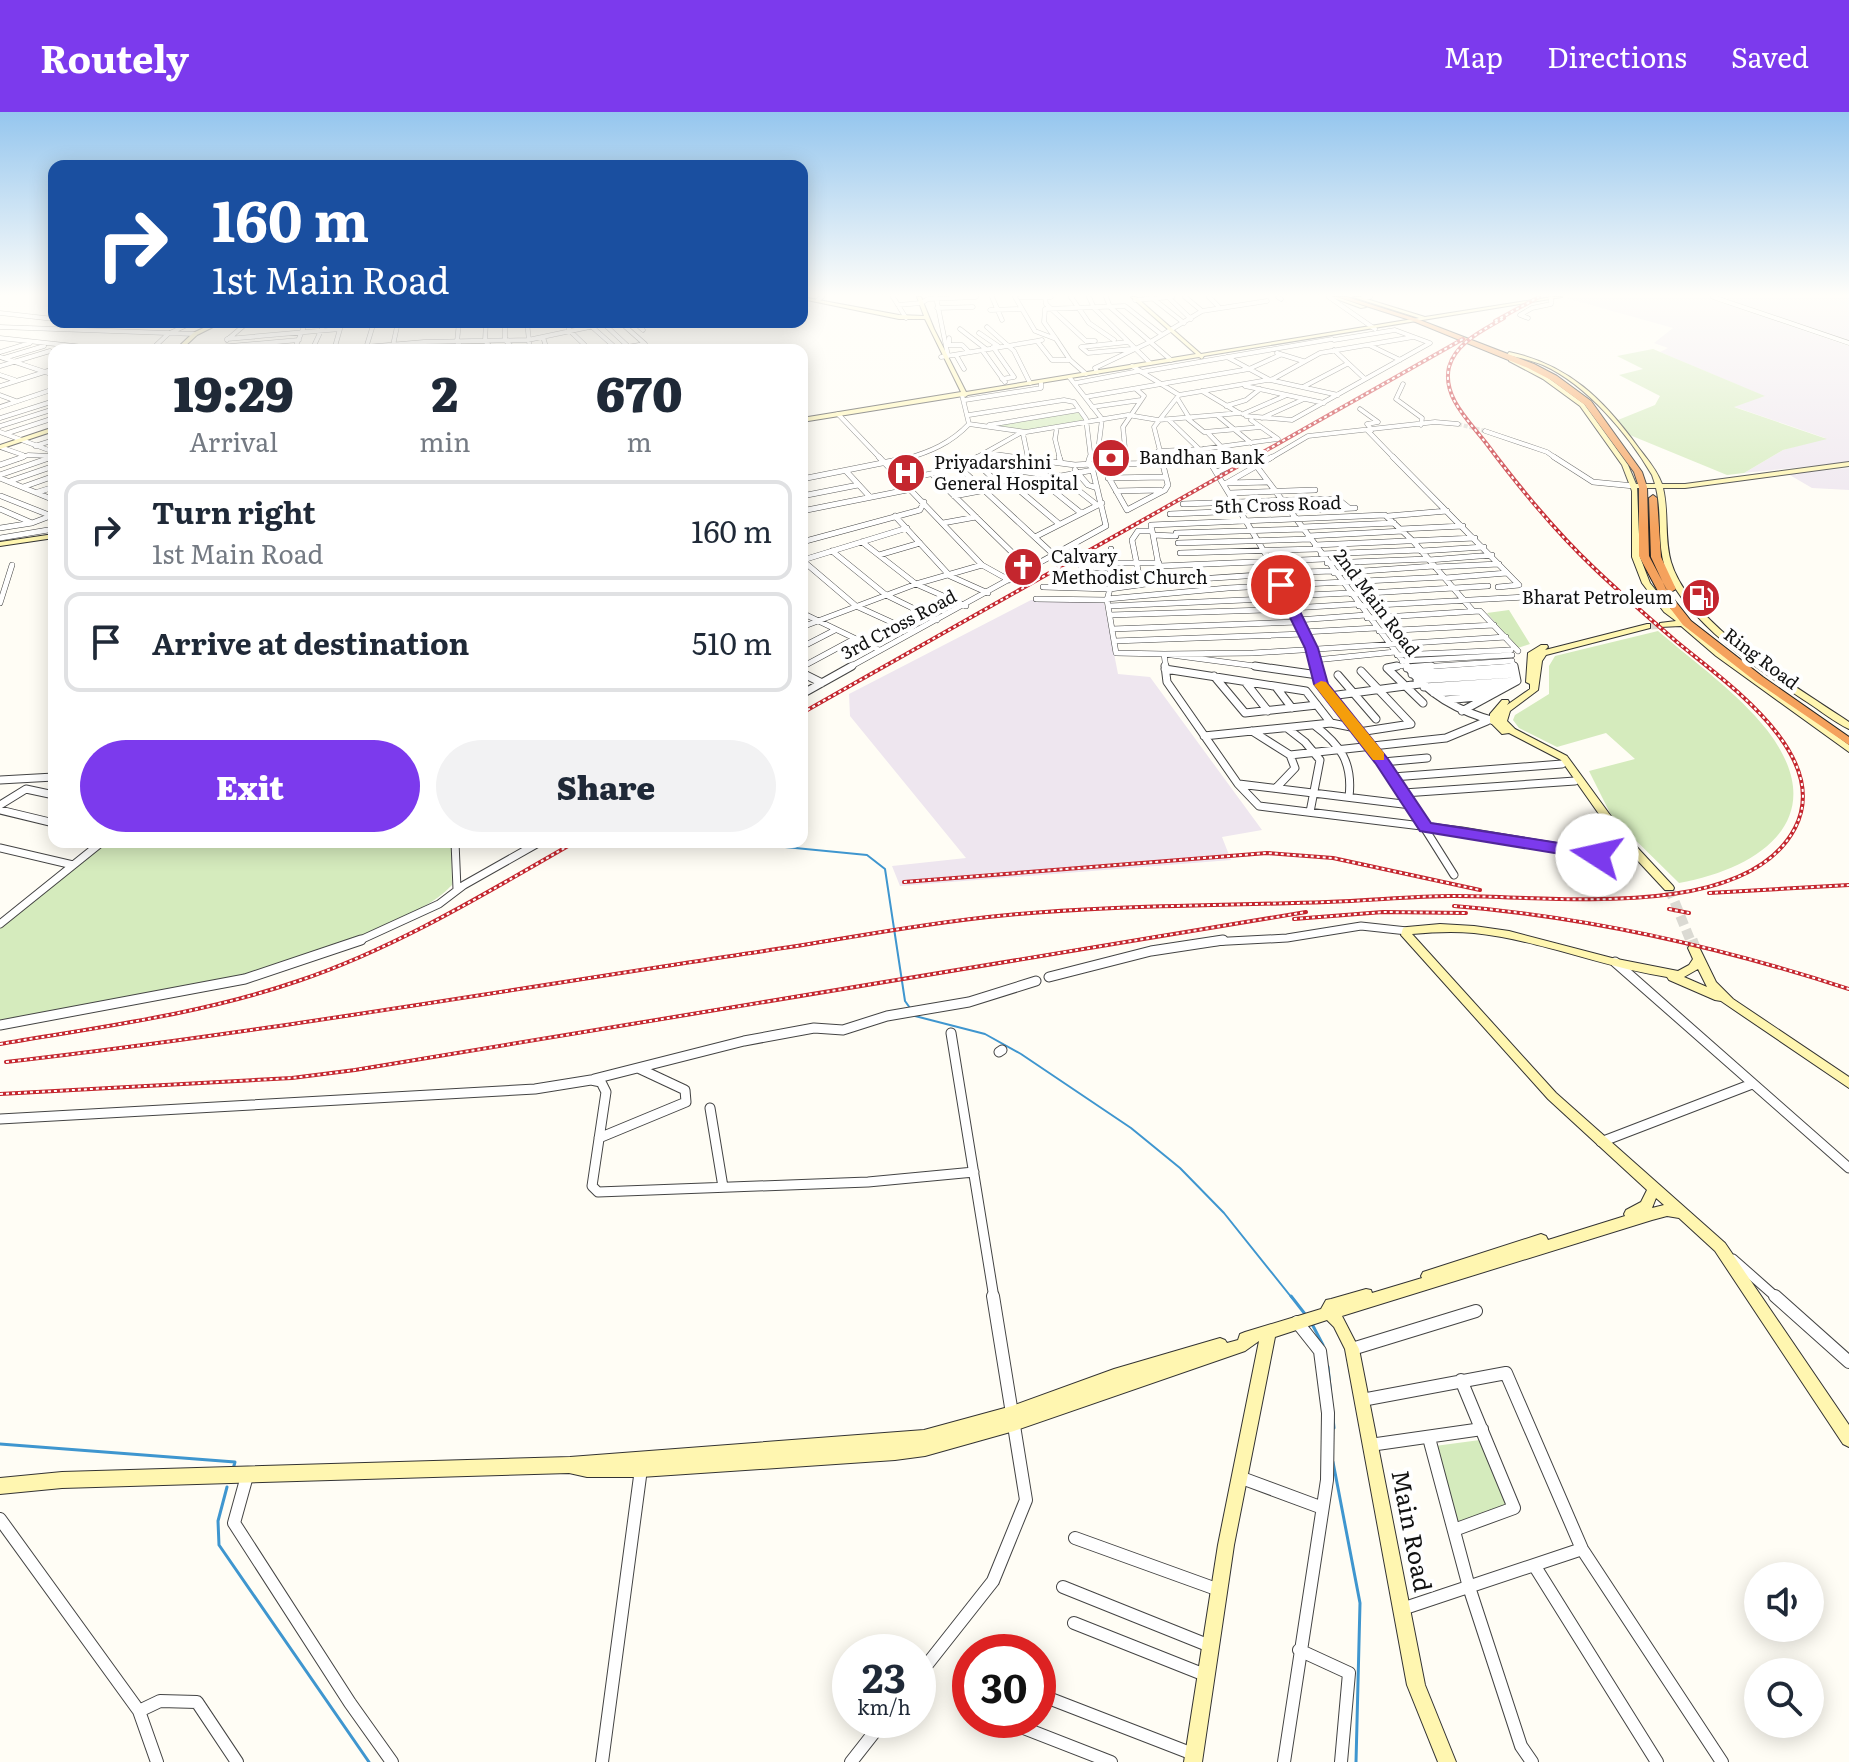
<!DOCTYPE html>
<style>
body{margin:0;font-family:Literata,serif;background:#f2f2f3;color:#1f2937;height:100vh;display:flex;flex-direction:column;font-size:30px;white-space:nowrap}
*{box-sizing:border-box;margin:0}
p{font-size:26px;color:#747a83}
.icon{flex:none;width:44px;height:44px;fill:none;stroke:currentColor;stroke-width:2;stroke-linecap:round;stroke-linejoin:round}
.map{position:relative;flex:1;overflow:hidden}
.panel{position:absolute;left:48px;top:232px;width:760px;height:504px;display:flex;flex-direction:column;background:#fff;border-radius:16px;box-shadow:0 4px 20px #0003}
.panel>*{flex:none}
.hud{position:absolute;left:48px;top:48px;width:760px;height:168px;border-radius:16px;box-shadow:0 4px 20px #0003;background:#1a4fa0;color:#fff;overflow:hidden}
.controls{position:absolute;left:1744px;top:1450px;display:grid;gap:16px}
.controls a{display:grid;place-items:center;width:80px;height:80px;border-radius:50%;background:#fff;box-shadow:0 4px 20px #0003;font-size:40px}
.speed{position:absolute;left:832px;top:1522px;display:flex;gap:16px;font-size:40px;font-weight:700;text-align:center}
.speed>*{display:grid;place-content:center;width:104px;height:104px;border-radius:50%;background:#fff;box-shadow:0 4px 20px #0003;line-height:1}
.speed small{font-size:20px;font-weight:400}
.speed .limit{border:12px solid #d22;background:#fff;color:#111}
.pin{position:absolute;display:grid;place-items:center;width:68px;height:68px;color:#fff;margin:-34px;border:4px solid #fff;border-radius:50%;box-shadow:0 2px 8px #0007}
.me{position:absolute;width:88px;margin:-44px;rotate:280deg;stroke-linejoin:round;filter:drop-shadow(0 0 6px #0008)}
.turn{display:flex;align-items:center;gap:28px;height:168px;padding:0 32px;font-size:36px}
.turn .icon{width:104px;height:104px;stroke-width:2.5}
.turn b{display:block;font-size:56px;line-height:68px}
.eta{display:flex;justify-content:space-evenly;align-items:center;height:136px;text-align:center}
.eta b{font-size:48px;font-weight:800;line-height:56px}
.action{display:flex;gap:16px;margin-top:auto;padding:16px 32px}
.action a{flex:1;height:92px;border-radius:48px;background:#7c3aed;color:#fff;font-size:32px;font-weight:800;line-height:92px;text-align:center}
.action a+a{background:#f2f2f3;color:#1f2937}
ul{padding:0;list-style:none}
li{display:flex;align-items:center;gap:24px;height:100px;margin:0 16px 12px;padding:0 16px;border:4px solid #e0e1e3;border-radius:16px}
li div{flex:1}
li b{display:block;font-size:30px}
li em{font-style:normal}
header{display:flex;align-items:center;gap:48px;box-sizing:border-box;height:112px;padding:0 40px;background:#7c3aed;color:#fff}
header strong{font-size:38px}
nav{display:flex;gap:44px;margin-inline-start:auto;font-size:28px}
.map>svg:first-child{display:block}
</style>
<header>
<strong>Routely</strong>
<nav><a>Map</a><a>Directions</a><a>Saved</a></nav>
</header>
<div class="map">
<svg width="1849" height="1650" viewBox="0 0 1849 1650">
<rect width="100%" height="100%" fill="#fffdf5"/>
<path fill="#eee6ef" d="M1706 185 1849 234V350L1744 361 1783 338 1825 326 1732 294 1764 284 1660 240 1668 236 1654 231 1673 216 1566 186Z
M1722 185H1849V228Z
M1849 356V378L1812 376 1788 362Z
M1031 488 1104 490 1118 562 1150 565 1262 718 1222 725 1231 748 900 774 892 754 966 746 850 604 849 582Z"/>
<path fill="#d5ebbd" d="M1653 237 1765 284 1734 295 1827 327 1783 338 1744 361 1727 363 1620 319 1613 310 1655 293 1660 284 1619 263 1643 257 1617 244Z
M1079 299 1086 308 1025 319 986 314Z
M1509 498 1530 532 1518 536 1487 501Z
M1658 519C1694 550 1737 580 1767 618 1834 705 1762 756 1679 771L1612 705 1589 659 1635 647 1606 621 1557 635 1519 616 1513 608 1515 603 1549 582V554L1555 544Z
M105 730H451L452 773C434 792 413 800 390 811 268 869 132 885 0 910V814Z
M1480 1328 1508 1393 1458 1411 1435 1334Z"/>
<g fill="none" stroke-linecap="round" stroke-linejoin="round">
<path stroke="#3f96cf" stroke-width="2" d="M733 730 867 743 885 757 905 889 910 896
M915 904 985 922 1021 942 1131 1016 1180 1056 1224 1101 1292 1186"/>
<path stroke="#3f96cf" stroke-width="3" d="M1291 1184 1305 1202
M1311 1210 1323 1233
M1328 1255 1334 1316
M0 1332 235 1350 233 1357
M1333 1350 1360 1491 1356 1650
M227 1375 218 1409 219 1433 369 1650"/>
<path stroke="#dbdad3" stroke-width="4" stroke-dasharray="4 2" stroke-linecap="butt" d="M1458 312 1485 319"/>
<path stroke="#dbdad3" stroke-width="7" stroke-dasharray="7 4" stroke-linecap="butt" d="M1651 514 1663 513"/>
<path stroke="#dbdad3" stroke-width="10" stroke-dasharray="10 5" stroke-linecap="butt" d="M1669 776 1691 830"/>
<path stroke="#dbdad3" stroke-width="13" stroke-dasharray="13 6" stroke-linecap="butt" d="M1691 828 1694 836"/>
<g stroke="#444" stroke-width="5">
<path id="street-far4" d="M893 185 906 206
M936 185 948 244
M992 185 1002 208
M1015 185 1035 219 1056 227 1070 248 1086 262
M1020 185H1051
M1045 185 1046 192 1086 229H1095
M1071 185 1089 211 1114 228
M1089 185 1094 196 1150 251
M1106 185 1110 195 1171 248
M1151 185 1184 211
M1168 185 1191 207
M1185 185 1202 199
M1209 185 1218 194
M1278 185 1281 187
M1329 185 1375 217
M1713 185 1849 231
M1363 186 1370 185
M818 188 822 185
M1135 188 1172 185
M898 193 921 191 928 187 976 185
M937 196 973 195
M990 198 1022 197
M0 201 54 207
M1528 206 1520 203 1532 196 1551 192V186
M459 210 457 230 464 238
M486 210 485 229 493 238
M505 210V228L515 238
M527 210 530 238
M568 210 569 218 590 238
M620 210 645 232
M634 210 643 218
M604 212 632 238
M427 213 459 211
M591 214 617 237
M0 215 195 222
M987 215 1014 239 1030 271
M960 217 986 237
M979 221 998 234
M543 225 547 238
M0 226 111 238
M949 226V233H962L969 240
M227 227 340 217
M1056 227 1044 210 1045 197 1125 194 1162 223
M227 228 248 210
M1042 228 1037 229 1052 248H1070
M1128 230 1081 235 1088 241 1131 237
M1369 233 1400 248
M219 235 299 228
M993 235 1014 265 1002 267
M366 236 374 210
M151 238 168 222 193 210
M294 238 306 210
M312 238 325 210
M330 238 424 230 528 228 613 210
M334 238 342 210
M392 238 398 210
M609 238 645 232
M982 238 1005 270
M1334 238 1365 267
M0 240 30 231
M1277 241 1303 249
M956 243 964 257
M0 245 54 263
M941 245 1037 229
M1227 245 1270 268 1338 283
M4 246 44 234
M0 254 50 239
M1132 254 1179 283 1154 315 1162 347
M1097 260 1095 256 1152 229 1202 199 1267 189
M1141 260 1332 227
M0 263 15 268
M1070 266 1102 307 1099 331 1102 347
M1076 271 1139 259
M1403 272 1396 287 1422 306 1421 313
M0 274 54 257
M1245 274 1324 291
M1303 275 1347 252
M1202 279 1239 301
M0 283 16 289
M1179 283 1273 267 1320 241 1413 225
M1085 285 1249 257 1280 243
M1177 286 1190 307
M965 288 1041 276V271
M1226 294 1246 288 1260 277
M0 295 54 277
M1092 295 1141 288
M1360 297 1378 310 1367 312 1372 318
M838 302 881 347
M1243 302 1287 283
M969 303 1064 288 1074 290 1086 307 1091 347
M1218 304 1251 331
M1246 304 1292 308 1430 231 1395 218 1334 228
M0 306 54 289
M1262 306 1304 287
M1188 307 1204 320 1261 315
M1169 308 1198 336
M969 312 1026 320 1128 303 1158 308 1240 301
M989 313 1079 298
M0 314 54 297
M1057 315 1055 327 1060 347
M1368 319 1395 347
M1485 319 1547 340 1557 347
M0 320 54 340
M1207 320 1233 347
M5 322 54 306
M35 334 54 328
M0 335 23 343
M1203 337 1209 347
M1158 339 1203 337 1278 327 1251 308
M988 341 1029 347
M1159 345 1207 343
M18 347 28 343 49 344
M47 347 52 345
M905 347C930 340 951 331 969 312L962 283
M974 347 1022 320H1026L1023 322 1028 346
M1126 347 1123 315 1144 284 1136 277
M1269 347 1308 324 1435 310 1458 312"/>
</g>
<g stroke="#444" stroke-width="6">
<path id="street-far3" d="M879 345 982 453 1009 468
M1015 345 1075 353 1091 352
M1059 345 1061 351
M1101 345 1107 352 1105 359 1127 398 1165 378 1168 373 1161 345
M1125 345 1127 352
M1159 345H1167
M1207 345C1246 412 1296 481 1317 556
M1393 345 1519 473 1498 475
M1554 345 1593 370 1634 374
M968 351 1046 363
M1104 352 1212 351
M1255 352 1408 556
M0 353 23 345
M980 354 1002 375
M959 355 1053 442
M1075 358 1088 373 1097 376
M846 359 870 385
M1217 360 1237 351 1231 345
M0 363 52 345
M933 363 1028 456
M1060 364 1097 393
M0 366 54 388
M1108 366 1165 365
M802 367 912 345
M902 367C930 363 953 358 978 345
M1040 368 1081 401
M10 369 54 354
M1228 371 1267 370
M1225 372 1272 345
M1013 373 1058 411
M23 375 54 364
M1116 379 1160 378
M38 380 54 375
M1230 381 1315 378
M1 384 54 405
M802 384 858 373
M954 384 1093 358
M1183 392 1321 387 1339 388 1349 396
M0 397 32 411
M802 399 912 377
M1289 399 1355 396
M1170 402 1288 397
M895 404 950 464 988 481
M1388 404 1447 399
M943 411 976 405
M1302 415 1394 411
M0 416 32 411 53 403
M1400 417 1463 414
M1176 421 1304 417
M1153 423 1160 461 1167 469
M1176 424 1153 423 1151 413 1385 403 1413 429 1473 499
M1308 424 1403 419
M1035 425 1102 391
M0 426 54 417
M802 430 920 398 924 390
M862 430 916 472 966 494
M1178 431 1311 427
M1315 433 1475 426
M832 439 886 483 937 508
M1421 439 1484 435
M1180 441 1317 437
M1321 442 1420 438
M879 443 920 431
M802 448 856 494 913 520
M803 448 907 416
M1429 448 1492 443
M1110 451H1159
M1327 451 1428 447
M1160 454 1324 447
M1081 455 1110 456
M1435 455 1499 452
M1274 461 1333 459
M1334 461 1434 454
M1066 465 1110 467
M1445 466 1507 461
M1110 472 1111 437
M1141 473 1132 428 1138 419H1152
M1043 475 1110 477 1167 469 1274 462
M1110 477 1107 488 1116 541 1164 542 1270 556
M1351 482 1488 474
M1287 484 1350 481
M1036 487 1107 488
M1107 487 1228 476 1444 465
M0 491 12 453
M1109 494 1288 486
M1359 494 1528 485
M1292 496 1358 492
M802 501 879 538
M1110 503 1293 497
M1367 506 1480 499 1518 539
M1297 508 1366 503
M802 515 916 472 982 453
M1112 517 1298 510
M1379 519 1494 513
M1303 520 1376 516
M1114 529 1304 522
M802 535 835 518
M1397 543 1511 538
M1315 548 1395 540
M1402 549 1512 543
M1513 552 1514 556
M802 555 854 527
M848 556 1106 414 1092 355 1088 352 1090 345
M1166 556 1164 542 1253 541 1506 525
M1387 556 1405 553
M1407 556 1512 549
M1494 556 1514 555"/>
</g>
<g stroke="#444" stroke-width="9">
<path id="street-far2" d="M1165 554 1167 570 1238 672 1259 694 1462 719 1632 747
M1255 554 1318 563
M1316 554 1321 572 1383 650 1454 763
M1397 554 1387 556 1423 591
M1407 554C1429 584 1463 601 1498 610
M1407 556 1431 554
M1165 557 1306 579 1331 611
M802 561 822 571
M1412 562 1514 555
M1338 563 1376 607
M1214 564 1245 601 1317 593
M1417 568 1515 562
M1246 571 1268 599
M1276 575 1292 596
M1424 575 1516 569
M1434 581 1501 577
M802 582 852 554
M1330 584 1420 572
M1445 588 1487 584
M1462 599 1517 569 1514 554
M1314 613C1341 633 1353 651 1349 685
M1287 616 1305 630 1320 648 1310 700
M1252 619 1290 643 1295 656 1276 676
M1359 620 1411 612 1361 559
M1204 624 1331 611 1356 616
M1290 643 1446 626 1487 609
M1383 650 1427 646
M1393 665 1562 652
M0 668 54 665
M1239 672 1411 693
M1404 681 1575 669
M0 693 26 677 54 683
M0 698 54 711
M455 730 457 777
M0 736 73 753
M0 812 102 730
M356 830 439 792 464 773 540 730
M1210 830 1287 826 1361 814 1407 819"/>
</g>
<g stroke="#444" stroke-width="11">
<path id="street-far1" d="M1615 850 1849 1056
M1049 865 1151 839 1223 828
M0 913 245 867 361 828
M951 921 994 1186
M999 940 1002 938
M594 967 744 929 814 916 843 918 887 904 969 890 1036 869
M710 996 723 1075
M0 1007 535 977 591 968 601 970 606 980 592 1074 598 1080 868 1070 974 1060
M599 1026 686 990 685 978 638 956
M1601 1030 1752 972
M1733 1147 1777 1186"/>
</g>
<g stroke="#444" stroke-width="14">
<path id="street" d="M1775 1184 1849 1250
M1352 1237 1476 1199
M1362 1288 1506 1261 1582 1437 1722 1650
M1429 1326 1469 1475 1521 1634 1532 1650
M1370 1333 1482 1317
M247 1364 234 1411 350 1591 392 1650
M1239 1365 1320 1395
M0 1407 139 1599 157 1650
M1454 1418 1514 1396 1461 1268
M1075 1426 1219 1478
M1534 1453 1657 1650
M1063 1475 1210 1534
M1402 1497 1582 1437
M1074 1511 1205 1563
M1299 1538 1349 1561 1341 1650
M918 1564 993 1469 1026 1388 993 1184
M1038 1582 1193 1642
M139 1599 160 1589 197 1590 237 1650
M1011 1611 1111 1650
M602 1650 641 1357
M851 1650 884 1608
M1284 1650 1327 1368 1328 1301 1320 1239 1297 1210"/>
</g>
<g stroke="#333" stroke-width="2">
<path id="secondary" d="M802 185 899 203 924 204 917 185H921L934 217 966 280 1196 242 1131 185H1136L1201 242 1419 206 1353 185H1360L1425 205 1552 185H1562L1204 244 1202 247 1199 245 968 283 965 285 963 284 802 310V306L961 280 925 207H899L802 187Z
M1331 185H1337L1366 195 1361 196Z
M216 210H223L197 223 181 238H175L193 221Z
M1509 240C1568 252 1604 288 1638 335 1647 347 1657 358 1662 372H1685L1849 350V354L1685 376H1663C1669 400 1664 426 1671 450 1689 512 1797 575 1849 610V617C1834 610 1821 599 1807 590 1761 559 1691 514 1667 461 1656 434 1663 404 1656 376H1637L1640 445 1650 471 1670 496 1722 540 1849 633V640L1716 544 1681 514 1660 515V511L1676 509 1664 500 1642 471 1632 445V379L1622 353 1580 294 1543 267 1509 249V247H1513L1547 265 1584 292 1628 353 1636 372H1655L1652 363C1628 322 1587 273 1543 253 1531 248 1520 246 1507 243Z
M54 315V319L0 337V333Z
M54 422V426L0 434V430Z
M1647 512H1650V516L1546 543 1542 549 1538 578 1510 599 1507 609 1515 617 1567 644 1621 718 1673 774 1674 776 1673 778H1665L1613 722 1561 648 1509 621 1502 622 1490 610V602L1502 588H1508L1509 590 1507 593 1530 577V572L1526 570 1528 541 1541 533H1547L1548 535 1545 538Z
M1440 812 1474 814 1509 819 1612 846 1678 859 1689 853 1693 847 1688 836 1690 833H1698L1716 870 1733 887 1849 965V976L1721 889 1715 888 1669 868 1667 865C1602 855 1540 828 1474 821 1453 819 1433 820 1412 822L1556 981 1725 1131 1849 1313V1335L1843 1332 1715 1139 1679 1106 1667 1104 1652 1108 1342 1204 1359 1237 1425 1573 1456 1650H1438L1407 1573 1345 1237 1334 1215 1327 1208 1275 1225 1234 1433 1202 1650H1184L1218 1433 1259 1229 1245 1239 1014 1319 925 1344 895 1348 641 1365H587L569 1361 62 1376 0 1382V1366L62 1360 570 1345 924 1318 1012 1294 1114 1257 1220 1226 1225 1228 1227 1231 1238 1228 1240 1222 1245 1220 1321 1197 1326 1188 1331 1187 1366 1177 1371 1178 1372 1181 1422 1166 1421 1164 1423 1160 1541 1122 1546 1124 1548 1128 1625 1104 1624 1102 1626 1098 1641 1090 1647 1078 1548 987 1401 823 1403 816 1407 815ZM1698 857 1707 875 1684 865ZM1656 1086 1664 1093 1652 1096Z"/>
</g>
<g stroke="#222" stroke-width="2">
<path id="highway" d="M1338 185H1347L1417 207 1534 252 1557 264 1591 289 1642 360 1647 375 1649 444 1668 480 1691 509 1763 565 1849 625V633L1755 569 1683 513 1660 483 1639 444V375L1634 360 1585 293 1551 268 1528 256 1413 209Z
M1653 383 1657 386 1661 445 1676 477 1671 480 1666 477 1651 445 1649 386Z"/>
</g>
<use href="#street-far4" stroke="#fff" stroke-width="4"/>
<use href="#street-far3" stroke="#fff" stroke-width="5"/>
<use href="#street-far2" stroke="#fff" stroke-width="7"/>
<use href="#street-far1" stroke="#fff" stroke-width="9"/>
<use href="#street" stroke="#fff" stroke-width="12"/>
<use href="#secondary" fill="#fff6b0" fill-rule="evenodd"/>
<use href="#highway" fill="#f5a25d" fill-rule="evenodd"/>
<g stroke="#c4262e" stroke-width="4">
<path id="rail" d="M1495 209 1539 185
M802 601 1463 227
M904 770 1267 741 1333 746 1480 778
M1709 781 1849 773
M1454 794C1590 805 1720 835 1849 877
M1669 797 1689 801
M1294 807 1383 800 1466 801
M0 932C100 915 202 902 298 869 396 836 486 781 575 730
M6 950C260 921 512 877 764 839 839 828 913 813 988 805 1100 793 1214 794 1327 790 1369 789 1411 784 1452 784 1542 783 1745 812 1795 716 1833 643 1725 570 1677 530 1649 506 1620 481 1593 455 1553 417 1519 375 1486 331 1470 310 1442 285 1449 255 1456 230 1484 218 1504 206
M0 982 292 966 355 958 1306 800"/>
</g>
<use href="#rail" stroke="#fff" stroke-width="2" stroke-dasharray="3" stroke-linecap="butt"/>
</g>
<linearGradient id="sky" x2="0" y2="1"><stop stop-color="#95c6ee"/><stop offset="0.44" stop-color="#fffefa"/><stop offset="1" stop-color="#fffefa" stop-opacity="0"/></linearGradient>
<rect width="1849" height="416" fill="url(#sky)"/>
<path fill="#7c3aed" stroke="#51269a" stroke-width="2" d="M1281 469 1287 473 1318 536 1328 572 1388 647 1431 711 1597 737 1606 743 1603 746 1597 748 1420 719 1376 652 1314 572 1305 536 1274 473Z"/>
<path fill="#f59e0b" d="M1321 569 1326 570 1384 641V648H1373L1314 573Z"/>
<defs>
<g id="bank-disc" transform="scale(2)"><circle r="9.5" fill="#c4262e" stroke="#fff"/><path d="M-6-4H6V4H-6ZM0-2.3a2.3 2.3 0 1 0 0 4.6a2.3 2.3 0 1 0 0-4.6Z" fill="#fff"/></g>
<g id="hospital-disc" transform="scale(2)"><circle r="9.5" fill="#c4262e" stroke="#fff"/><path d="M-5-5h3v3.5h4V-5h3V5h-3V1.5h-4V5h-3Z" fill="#fff"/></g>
<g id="church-disc" transform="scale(2)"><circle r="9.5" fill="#c4262e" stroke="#fff"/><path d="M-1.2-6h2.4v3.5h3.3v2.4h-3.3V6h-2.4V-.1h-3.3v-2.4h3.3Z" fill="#fff"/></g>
<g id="fuel-disc" transform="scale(2)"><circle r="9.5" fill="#c4262e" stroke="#fff"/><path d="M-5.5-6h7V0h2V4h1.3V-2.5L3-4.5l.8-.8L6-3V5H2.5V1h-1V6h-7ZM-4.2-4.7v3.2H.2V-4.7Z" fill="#fff"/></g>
</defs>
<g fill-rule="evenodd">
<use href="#bank-disc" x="1111" y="346"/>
<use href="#hospital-disc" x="906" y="361"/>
<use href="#church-disc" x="1023" y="455"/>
<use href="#fuel-disc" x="1701" y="486"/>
</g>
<g text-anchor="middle" stroke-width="8" stroke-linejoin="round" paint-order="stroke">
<g font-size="18" fill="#111" stroke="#fff" text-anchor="start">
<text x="1139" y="352">Bandhan Bank</text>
<text x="934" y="357">Priyadarshini<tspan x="934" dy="21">General Hospital</tspan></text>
<text x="1051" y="451">Calvary<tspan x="1051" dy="21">Methodist Church</tspan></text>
<text x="1673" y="492" text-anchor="end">Bharat Petroleum</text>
</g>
<g font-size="18" fill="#111" stroke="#fff">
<text transform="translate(1278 393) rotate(-2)" y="6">5th Cross Road</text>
<text transform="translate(1376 491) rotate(53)" y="6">2nd Main Road</text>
<text transform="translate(899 513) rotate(-28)" y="6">3rd Cross Road</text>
<text transform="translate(1761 547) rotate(37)" y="6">Ring Road</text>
</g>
<g font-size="24" fill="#111" stroke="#fff">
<text transform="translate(1411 1419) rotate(79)" y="8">Main Road</text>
</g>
</g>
</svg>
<div class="controls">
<a><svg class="icon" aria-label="sound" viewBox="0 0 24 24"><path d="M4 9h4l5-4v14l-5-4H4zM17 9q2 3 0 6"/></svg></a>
<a><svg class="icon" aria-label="search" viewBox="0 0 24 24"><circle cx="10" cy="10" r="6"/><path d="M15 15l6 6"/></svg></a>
</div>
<div class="speed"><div>23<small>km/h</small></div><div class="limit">30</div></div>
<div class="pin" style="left:1281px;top:473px;background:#d93025"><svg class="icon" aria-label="arrive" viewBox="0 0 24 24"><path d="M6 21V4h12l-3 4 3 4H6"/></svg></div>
<svg class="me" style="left:1597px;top:743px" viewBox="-20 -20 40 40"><circle r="19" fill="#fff"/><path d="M0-13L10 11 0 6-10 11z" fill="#7c3aed"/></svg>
<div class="hud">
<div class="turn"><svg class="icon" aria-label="right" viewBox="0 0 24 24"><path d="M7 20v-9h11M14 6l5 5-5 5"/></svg><div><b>160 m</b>1st Main Road</div></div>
</div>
<section class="panel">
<div class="eta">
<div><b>19:29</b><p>Arrival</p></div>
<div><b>2</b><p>min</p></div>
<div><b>670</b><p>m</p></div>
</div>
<ul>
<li><svg class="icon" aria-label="right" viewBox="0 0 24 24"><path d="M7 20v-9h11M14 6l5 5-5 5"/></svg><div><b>Turn right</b><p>1st Main Road</p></div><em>160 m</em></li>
<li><svg class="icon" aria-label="arrive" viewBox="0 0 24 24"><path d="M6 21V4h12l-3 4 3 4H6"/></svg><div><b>Arrive at destination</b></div><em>510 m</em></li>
</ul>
<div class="action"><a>Exit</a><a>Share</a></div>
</section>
</div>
